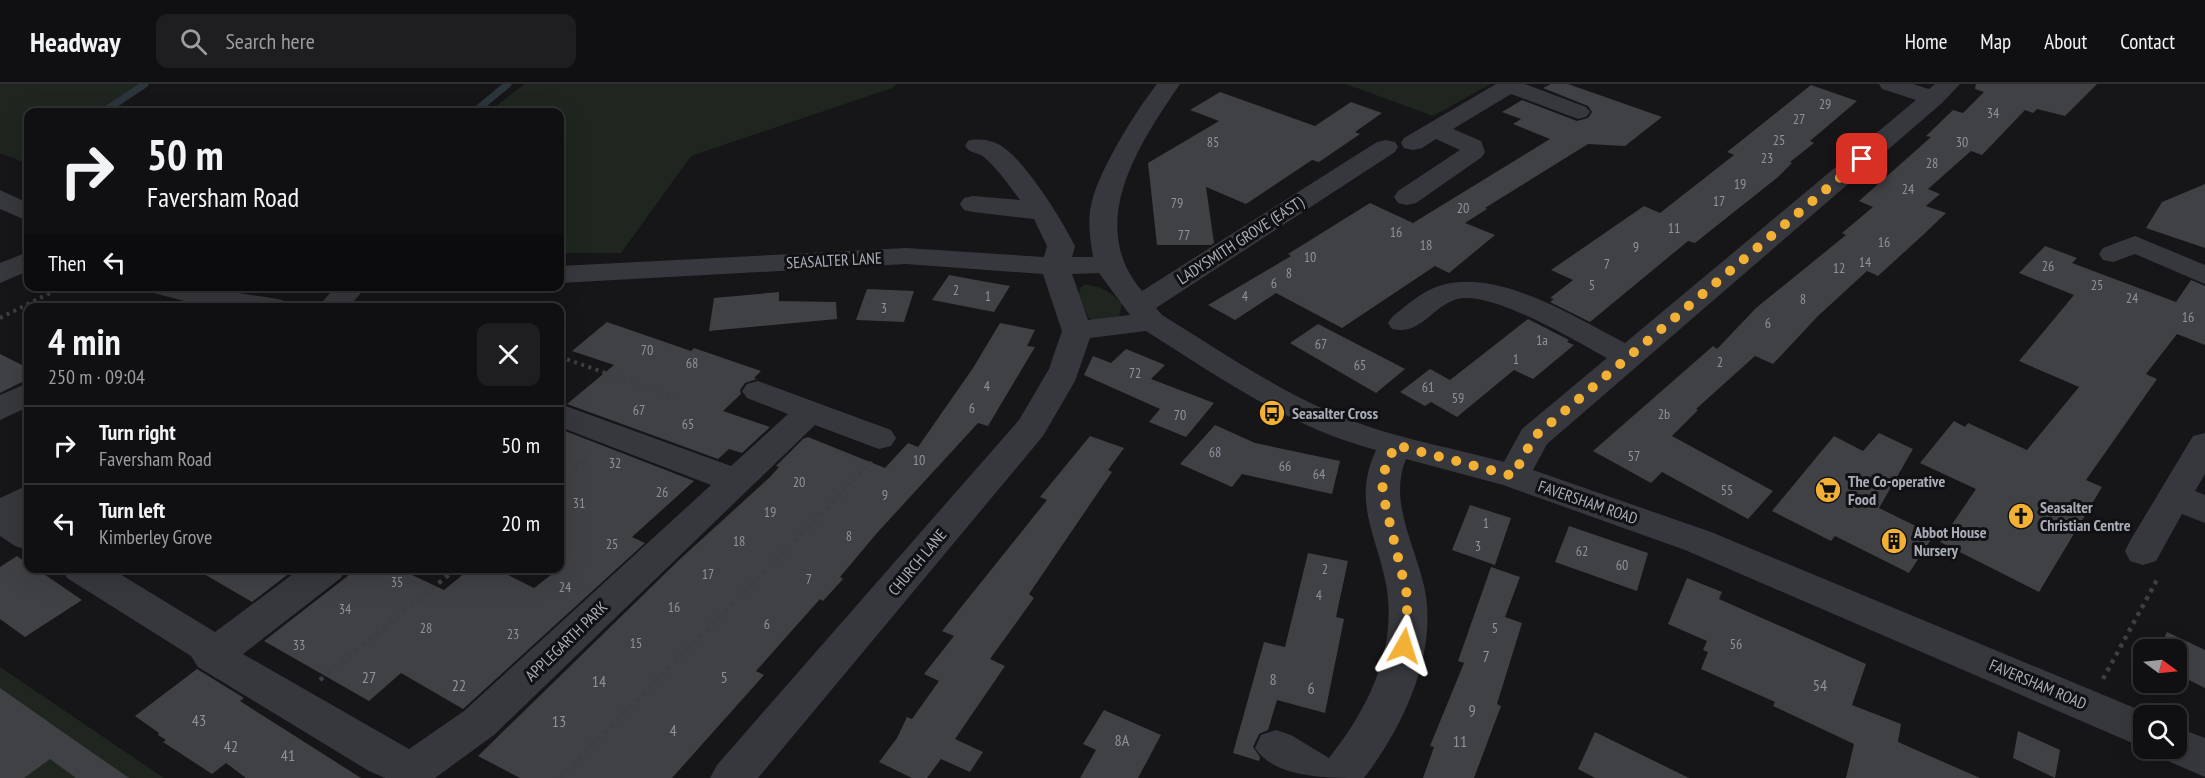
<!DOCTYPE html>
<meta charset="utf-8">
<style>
body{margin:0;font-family:"PT Sans Narrow",sans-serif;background:#1e1e20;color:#f1f3f6;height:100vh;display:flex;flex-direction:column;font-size:22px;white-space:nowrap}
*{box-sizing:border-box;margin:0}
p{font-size:20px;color:#9c9d9f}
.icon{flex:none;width:33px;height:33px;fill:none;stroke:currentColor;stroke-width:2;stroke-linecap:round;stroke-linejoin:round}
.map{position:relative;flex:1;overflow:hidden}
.details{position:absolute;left:24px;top:219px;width:540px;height:270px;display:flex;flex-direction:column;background:#101012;border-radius:12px;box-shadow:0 6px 24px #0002,0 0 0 2px #303032}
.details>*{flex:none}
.top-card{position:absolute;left:24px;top:24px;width:540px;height:183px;border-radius:12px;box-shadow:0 6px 24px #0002,0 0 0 2px #303032;background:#101012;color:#f1f3f6;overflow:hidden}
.needle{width:39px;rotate:105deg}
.buttons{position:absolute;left:2133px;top:555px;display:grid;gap:12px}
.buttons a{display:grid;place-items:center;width:54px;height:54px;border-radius:12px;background:#101012;box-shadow:0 6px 24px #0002,0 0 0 2px #303032;font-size:30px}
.pin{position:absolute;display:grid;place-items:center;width:51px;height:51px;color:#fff;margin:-26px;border-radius:12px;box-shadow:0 3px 9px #0006}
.me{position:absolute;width:66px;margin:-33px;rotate:6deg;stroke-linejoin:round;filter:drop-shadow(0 0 4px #0008)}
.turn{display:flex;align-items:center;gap:21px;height:126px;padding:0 24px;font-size:27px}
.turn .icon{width:78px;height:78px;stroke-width:2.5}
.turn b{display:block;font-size:42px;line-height:51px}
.then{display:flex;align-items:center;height:57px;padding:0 24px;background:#0003;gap:12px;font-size:22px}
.round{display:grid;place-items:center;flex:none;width:63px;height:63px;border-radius:12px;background:#1e1e20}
.headline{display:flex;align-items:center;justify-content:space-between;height:102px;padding:0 24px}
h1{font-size:36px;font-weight:700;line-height:45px}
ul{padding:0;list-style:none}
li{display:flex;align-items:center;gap:18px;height:78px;padding:0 24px;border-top:2px solid #303032}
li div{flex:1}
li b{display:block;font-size:22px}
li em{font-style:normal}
header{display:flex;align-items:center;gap:36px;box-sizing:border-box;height:84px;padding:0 30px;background:#101012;border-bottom:2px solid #303032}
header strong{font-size:28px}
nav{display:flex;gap:33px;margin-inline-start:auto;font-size:21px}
.search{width:420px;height:54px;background:#1e1e20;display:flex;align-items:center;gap:15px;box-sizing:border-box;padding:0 21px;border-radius:12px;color:#9c9d9f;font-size:22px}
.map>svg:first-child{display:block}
</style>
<header>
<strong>Headway</strong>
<div class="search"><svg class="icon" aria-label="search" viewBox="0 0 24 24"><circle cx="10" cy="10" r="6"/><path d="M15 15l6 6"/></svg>Search here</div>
<nav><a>Home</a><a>Map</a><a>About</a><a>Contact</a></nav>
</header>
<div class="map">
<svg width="2205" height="694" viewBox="0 0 2205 694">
<rect width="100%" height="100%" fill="#161618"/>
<path fill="#1e261f" d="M0 0H146L104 28H28V80L0 69Z
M525 0H896L892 4 691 72 621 169H560V28H488Z
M1346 0H1491L1433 32Z
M1085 201C1100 201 1113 209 1122 220L1119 233 1093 237 1088 233 1078 211 1081 203Z
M0 583 164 694H0Z"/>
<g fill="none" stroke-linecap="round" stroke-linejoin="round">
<path stroke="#2c353c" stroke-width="7" d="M103 28 145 0
M474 28 508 0"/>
</g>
<path fill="#404145" d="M1551 0H1568L1662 33 1625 62 1588 60 1485 124 1487 125 1465 139 1495 151 1449 189 1435 182 1342 244 1276 209 1235 236 1208 221 1291 172 1288 170 1370 119 1413 139 1550 55 1513 40 1521 35 1502 28 1522 16 1577 37 1588 34 1592 28 1588 22 1543 4Z
M1976 0H2097L2065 32 2037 25 2033 29 2025 26 1982 71 1971 67 1928 105 1940 110 1926 122 1946 129 1923 151 1878 192 1867 187 1818 232 1773 280 1755 272 1696 325 1698 326 1672 352 1773 407 1748 435 1662 388 1651 399 1593 367 1713 262 1717 265 1756 224 1846 151 1842 149 1873 123 1859 117 1931 53 1926 52 1953 26 1963 29 1984 8 1975 5Z
M1811 1 1857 17 1810 57 1814 59 1790 78 1792 79 1778 93 1695 159 1688 157 1590 238 1550 218 1554 215 1550 214 1573 196 1551 186 1644 122 1660 129 1734 71 1727 68Z
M1220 8 1315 42 1351 18 1382 29 1355 48 1360 50 1319 78 1312 76 1246 120 1206 103 1214 159 1211 161H1157L1148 79 1219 37 1190 26Z
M2205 100V164L2146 144 2162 118Z
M2045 162 2077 174 2072 179 2176 218 2191 196 2205 202V261L2177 250 2146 290 2157 295 2086 396 2102 403 2039 508 1940 458 1976 405 1920 379 1954 337 1965 343 1968 339 2027 366 2079 303 2019 277 2074 211 2019 189Z
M949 191 987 198 1010 202 994 228 932 216Z
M867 205 914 207 904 238 856 236Z
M779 208V217L836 218 837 235 709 247 714 214Z
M1528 235 1569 256 1567 258 1574 261 1533 295 1514 286 1457 333 1431 318 1425 322 1400 308 1430 285 1450 296Z
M607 238 691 267 694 264 761 287 754 294 757 295 745 299 740 306 741 310 723 327 770 343 742 369 729 365 718 375 567 320 614 281 572 267Z
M1000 239 1035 246 1027 262 1035 263 988 342 978 339 877 449 840 493 843 495 823 517 820 515 756 587 764 591 672 694H520L478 672 680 475 769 394 779 383 776 382 803 355 808 353 885 384 908 359 918 363 973 284Z
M1318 240 1384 274 1405 285 1376 309 1290 259Z
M1126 265 1165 281 1151 295 1214 319 1186 353 1149 338 1160 325 1084 291 1093 272 1111 279Z
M0 270 28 284V295L0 309Z
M1215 341 1255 359 1340 377 1332 410 1242 390 1232 403 1180 380Z
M560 345 694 397 632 453 645 459 463 625 401 589 369 617 264 557 358 484H397L444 506 471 484H494L534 504 560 484Z
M1879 349 1913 365 1879 424 1934 451 1909 489 1835 452 1831 457 1772 427 1834 352 1863 367Z
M1090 352 1124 364 1108 386 1112 388 1029 510 1034 514 990 575 1005 582 955 655 983 668 970 688 941 675 927 694H912L879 678 897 654 907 633 912 635 939 597 924 590 954 552 942 547 1047 416 1040 413Z
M1470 421 1511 434 1495 481 1452 466Z
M1569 442 1648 469 1637 507 1555 478Z
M1308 469 1348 477 1336 533 1344 535 1325 629 1277 616 1268 646 1259 650 1253 663 1260 673 1259 677 1233 669 1264 558 1285 563Z
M17 472 28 480V484H35L82 516 25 553 0 535V483Z
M1491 483 1520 493 1505 533 1522 539 1497 620 1501 622 1474 694H1423L1434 663 1430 662 1464 579 1458 577Z
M194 484H274L287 491 252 518Z
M1687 494 1722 508 1719 515 1866 580 1852 621 1901 640 1898 658 1980 694H1846L1854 660 1773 622 1775 618 1701 585 1708 568 1703 566 1707 557 1668 540Z
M2167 548 2205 566V604L2185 594 2182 602 2176 598V566H2159Z
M197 585 244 614 240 617 361 694H246L226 679 212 690 163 658 166 656 158 651 159 649 135 632Z
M0 604 80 660 129 694H76L50 675 24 694H0Z
M1104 626 1161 651 1138 694H1080L1096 666 1083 660Z
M2018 647 2060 666 2055 694 2013 674Z
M1595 648 1689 694H1595L1578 685Z"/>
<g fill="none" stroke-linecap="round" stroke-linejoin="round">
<path stroke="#3d3f44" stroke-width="4" stroke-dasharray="3 4.5" stroke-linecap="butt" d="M0 234 64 202
M560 273 675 313
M560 401 589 371
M838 412 872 378"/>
<path stroke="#3d3f44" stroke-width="4.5" stroke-dasharray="4 5" stroke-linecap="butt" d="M2103 595 2158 494
M320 596 457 484
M560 694 840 411"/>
<path fill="#37383d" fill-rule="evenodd" d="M1157 0H1180C1139 60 1085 140 1142 207L1377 58 1386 56 1395 58 1398 63 1395 68 1156 224 1162 231C1216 264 1269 301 1328 327 1383 352 1446 362 1504 378L1522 345 1607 274C1575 257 1492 206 1457 215 1432 222 1421 252 1392 245L1388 239 1392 233C1407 221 1421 208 1439 202 1497 183 1575 233 1625 259L1916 16 1882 5 1879 0H1913L1929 5 1935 0H1960L1942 19 1547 360 1533 386 1711 448 2154 632H2144V664L1685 466 1503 401 1406 375C1387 420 1419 467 1426 512 1435 576 1402 644 1364 694 1326 694 1275 694 1255 664L1261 651 1276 646 1291 651 1329 674C1368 625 1398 565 1386 500 1376 449 1352 418 1376 366 1290 343 1220 294 1146 247L1090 254 1075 297 1043 352 758 694H710L717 681 1019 336 1049 285 1062 247 1043 190 906 180 560 199V182L906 164 1044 173 1047 162 1034 135 973 128 964 126 960 120 964 114 973 112 1020 116C1009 101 999 87 985 74 979 68 970 70 965 62L968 57C978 54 991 56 1000 61 1025 76 1062 136 1075 162L1072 173H1093C1090 154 1087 136 1092 117 1101 83 1135 28 1157 0ZM1099 189 1130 231 1088 236 1072 190Z
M1496 0H1525L1586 23 1590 28 1586 33 1578 35 1511 10 1453 45 1481 57 1485 68 1482 73 1416 119 1407 121 1398 119 1394 113 1398 107 1460 66 1436 55 1422 64 1413 66 1404 64 1401 59 1404 54Z
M0 106 28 119V137L0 125Z
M2135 152 2205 181V200L2135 170 2113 178 2103 176 2099 170 2103 164Z
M28 168V187L0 199V179Z
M146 202H193L278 215 288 218 292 224H211L150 208Z
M336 202H367L348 224H317Z
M758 297 891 346 896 354 891 362 879 365 815 341 494 651 435 694H385L369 687 198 583 191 572 67 494 62 484H110L215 548 301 484H346L341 494 243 570 409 665 464 627 711 401 560 343V320L731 382 788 330 747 314 742 307 747 300Z
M28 299V323L0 336V311Z
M2205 349V390L2195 407 2205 411V439L2182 430 2156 477 2143 481 2130 477 2125 467 2130 457 2193 352Z
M28 401V429L24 432 28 435V466L15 462 0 452V414Z
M2176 643 2205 654V693L2161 674 2157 664H2176Z"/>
</g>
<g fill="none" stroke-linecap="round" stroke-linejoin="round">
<path stroke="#f2b134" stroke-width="10" stroke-dasharray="0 18" d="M1404 562 1408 515 1383 411 1382 393 1395 361 1513 392 1534 353 1862 75"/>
</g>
<defs>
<g id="bus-disc" transform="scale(1.35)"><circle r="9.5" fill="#f2b134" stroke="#111113"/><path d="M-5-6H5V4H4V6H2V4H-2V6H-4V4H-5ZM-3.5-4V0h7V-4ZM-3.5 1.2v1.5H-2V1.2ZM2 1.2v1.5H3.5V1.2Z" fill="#111"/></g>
<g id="supermarket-disc" transform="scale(1.35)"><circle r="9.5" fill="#f2b134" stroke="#111113"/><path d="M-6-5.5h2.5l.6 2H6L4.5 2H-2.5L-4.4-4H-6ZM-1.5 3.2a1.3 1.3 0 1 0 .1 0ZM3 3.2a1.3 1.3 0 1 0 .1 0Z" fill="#111"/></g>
<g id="church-disc" transform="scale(1.35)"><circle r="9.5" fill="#f2b134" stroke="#111113"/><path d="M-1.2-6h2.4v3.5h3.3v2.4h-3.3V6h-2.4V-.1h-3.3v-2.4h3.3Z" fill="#111"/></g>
<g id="building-disc" transform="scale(1.35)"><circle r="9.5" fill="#f2b134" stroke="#111113"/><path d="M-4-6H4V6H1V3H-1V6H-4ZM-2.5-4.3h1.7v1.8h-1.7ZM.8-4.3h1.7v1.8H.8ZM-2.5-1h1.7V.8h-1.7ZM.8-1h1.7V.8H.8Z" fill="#111"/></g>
</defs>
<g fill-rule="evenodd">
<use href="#bus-disc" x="1272" y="329"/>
<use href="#supermarket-disc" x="1828" y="406"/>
<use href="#church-disc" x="2021" y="432"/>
<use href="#building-disc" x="1894" y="457"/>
</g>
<g text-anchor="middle" stroke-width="6" stroke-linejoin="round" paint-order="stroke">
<g font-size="14" fill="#8e929b">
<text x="1825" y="25">29</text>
<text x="1993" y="34">34</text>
<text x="1799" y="40">27</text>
<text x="1779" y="61">25</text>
<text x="1213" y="63">85</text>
<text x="1962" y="63">30</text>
<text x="1767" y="79">23</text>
<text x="1932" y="84">28</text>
<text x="1740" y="105">19</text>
<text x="1908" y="110">24</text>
<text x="1719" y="122">17</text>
<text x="1177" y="124">79</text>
<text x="1463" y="129">20</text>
<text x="1674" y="149">11</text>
<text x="1396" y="153">16</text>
<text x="1184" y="156">77</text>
<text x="1884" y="163">16</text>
<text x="1426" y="166">18</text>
<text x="1636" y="168">9</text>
<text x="1310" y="178">10</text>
<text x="1865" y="183">14</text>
<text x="1607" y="185">7</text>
<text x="2048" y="187">26</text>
<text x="1839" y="189">12</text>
<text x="1289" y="194">8</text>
<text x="1274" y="204">6</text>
<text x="1592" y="206">5</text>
<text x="2097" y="206">25</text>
<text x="956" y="211">2</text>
<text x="988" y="217">1</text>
<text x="1245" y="217">4</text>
<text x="2132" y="219">24</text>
<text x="1803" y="220">8</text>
<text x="884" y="229">3</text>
<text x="2188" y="238">16</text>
<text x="1768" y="244">6</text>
<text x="1542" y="261">1a</text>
<text x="1321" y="265">67</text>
<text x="647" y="271">70</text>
<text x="1516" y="280">1</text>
<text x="1720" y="283">2</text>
<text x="692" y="284">68</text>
<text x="1360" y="286">65</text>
<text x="1135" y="294">72</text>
<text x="987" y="307">4</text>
<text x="1428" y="308">61</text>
<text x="1458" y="319">59</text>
<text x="972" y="329">6</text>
<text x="639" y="331">67</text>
<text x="1664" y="335">2b</text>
<text x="1180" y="336">70</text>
<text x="688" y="345">65</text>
<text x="1215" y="373">68</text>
<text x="1634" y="377">57</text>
<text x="919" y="381">10</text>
<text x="615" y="384">32</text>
<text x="1285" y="387">66</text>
<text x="1319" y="395">64</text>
<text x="799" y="403">20</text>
<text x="1727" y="411">55</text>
<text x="662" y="413">26</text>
<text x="885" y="416">9</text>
<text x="579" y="424">31</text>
<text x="770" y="433">19</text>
<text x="1486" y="444">1</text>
<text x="849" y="457">8</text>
<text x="739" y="462">18</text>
<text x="612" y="465">25</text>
<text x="1478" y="467">3</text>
<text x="1582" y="472">62</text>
<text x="1622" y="486">60</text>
<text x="1325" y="490">2</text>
<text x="708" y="495">17</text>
<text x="809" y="500">7</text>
<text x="397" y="503">35</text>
<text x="565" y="508">24</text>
<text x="1319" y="516">4</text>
<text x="674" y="528">16</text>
<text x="345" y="530">34</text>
<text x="767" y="545">6</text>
<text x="426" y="549">28</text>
<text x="1495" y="549">5</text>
<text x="513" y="555">23</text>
<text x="636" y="564">15</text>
<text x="1736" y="565">56</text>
<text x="299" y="566">33</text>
</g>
<g font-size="16" fill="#a8adb8" stroke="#111113">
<text transform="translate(1240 156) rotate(-33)" y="6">LADYSMITH GROVE (EAST)</text>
<text transform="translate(834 176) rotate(-3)" y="6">SEASALTER LANE</text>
<text transform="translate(1588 418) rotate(19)" y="6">FAVERSHAM ROAD</text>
<text transform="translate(917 478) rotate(-50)" y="6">CHURCH LANE</text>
<text transform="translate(566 557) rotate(-44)" y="6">APPLEGARTH PARK</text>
<text transform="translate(2038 600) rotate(23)" y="6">FAVERSHAM ROAD</text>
</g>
<g font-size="16" font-weight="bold" fill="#a8adb8" stroke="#111113" text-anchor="start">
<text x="1292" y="335">Seasalter Cross</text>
<text x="1848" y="403">The Co-operative<tspan x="1848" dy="18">Food</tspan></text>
<text x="2040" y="429">Seasalter<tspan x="2040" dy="18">Christian Centre</tspan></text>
<text x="1914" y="454">Abbot House<tspan x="1914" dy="18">Nursery</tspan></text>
</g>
<g font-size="16" fill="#8e929b">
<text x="1486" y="578">7</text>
<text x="369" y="599">27</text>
<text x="724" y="599">5</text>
<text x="1273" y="601">8</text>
<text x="599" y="603">14</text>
<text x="459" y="607">22</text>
<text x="1820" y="607">54</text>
<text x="1311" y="610">6</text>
<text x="1472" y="632">9</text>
<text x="199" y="642">43</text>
<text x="559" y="643">13</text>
<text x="673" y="652">4</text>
<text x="1122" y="662">8A</text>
<text x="1460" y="663">11</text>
<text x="231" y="668">42</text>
<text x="288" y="677">41</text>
</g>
</g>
</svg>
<div class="buttons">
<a><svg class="needle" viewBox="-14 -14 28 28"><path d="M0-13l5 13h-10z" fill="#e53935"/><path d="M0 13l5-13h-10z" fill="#9c9d9f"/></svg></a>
<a><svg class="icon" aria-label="search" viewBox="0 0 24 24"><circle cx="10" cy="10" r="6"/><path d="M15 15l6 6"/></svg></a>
</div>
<div class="pin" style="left:1862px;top:75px;background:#d93025"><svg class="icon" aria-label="arrive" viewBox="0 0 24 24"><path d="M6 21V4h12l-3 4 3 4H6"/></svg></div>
<svg class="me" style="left:1404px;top:562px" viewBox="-20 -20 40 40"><path d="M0-17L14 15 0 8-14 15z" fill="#f2b134" stroke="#fff" stroke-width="4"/></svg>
<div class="top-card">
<div class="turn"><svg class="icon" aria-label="right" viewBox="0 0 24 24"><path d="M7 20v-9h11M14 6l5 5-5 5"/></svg><div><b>50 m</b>Faversham Road</div></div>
<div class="then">Then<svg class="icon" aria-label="left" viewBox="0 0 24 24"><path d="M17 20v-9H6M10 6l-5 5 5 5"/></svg></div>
</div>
<section class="details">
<div class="headline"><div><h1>4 min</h1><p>250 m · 09:04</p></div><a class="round"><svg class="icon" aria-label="close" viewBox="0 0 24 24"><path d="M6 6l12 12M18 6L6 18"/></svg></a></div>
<ul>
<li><svg class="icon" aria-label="right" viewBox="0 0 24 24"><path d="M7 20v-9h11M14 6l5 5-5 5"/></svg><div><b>Turn right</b><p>Faversham Road</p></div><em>50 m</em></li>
<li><svg class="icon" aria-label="left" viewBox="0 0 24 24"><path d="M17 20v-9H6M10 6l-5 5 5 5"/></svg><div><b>Turn left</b><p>Kimberley Grove</p></div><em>20 m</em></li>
</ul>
</section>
</div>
